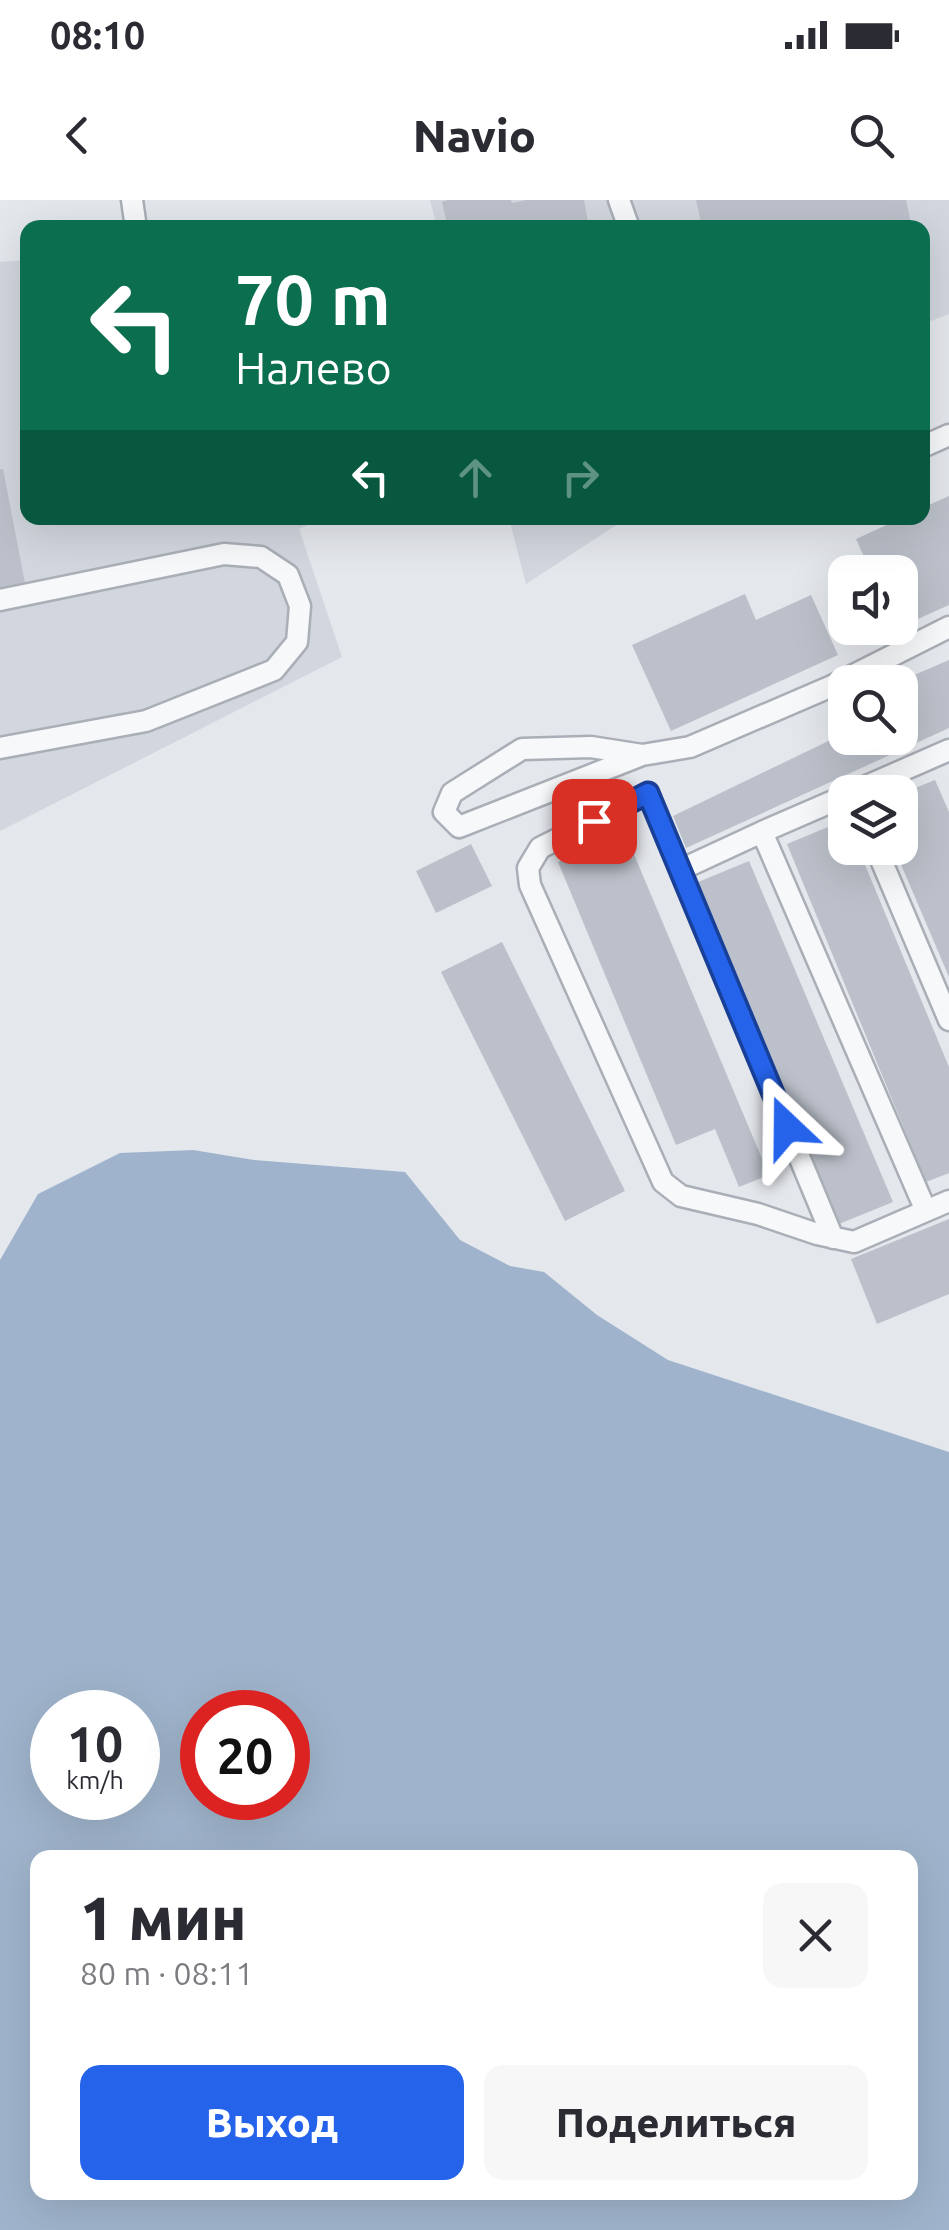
<!DOCTYPE html>
<html lang="ru">
<meta charset="utf-8">
<style>
body{margin:0;font-family:Ubuntu,sans-serif;background:#f7f7f7;color:#2b2b33;height:100vh;display:flex;flex-direction:column;font-size:38px;white-space:nowrap}
*{box-sizing:border-box;margin:0}
p{font-size:32px;color:#7c7c81}
.icon{flex:none;width:55px;height:55px;fill:none;stroke:currentColor;stroke-width:2;stroke-linecap:round;stroke-linejoin:round}
.map{position:relative;flex:1;overflow:hidden}
.panel{position:absolute;left:30px;top:1650px;width:888px;height:350px;display:flex;flex-direction:column;background:#fff;border-radius:20px;box-shadow:0 10px 40px #0002}
.panel>*{flex:none}
.hud{position:absolute;left:20px;top:20px;width:910px;height:305px;border-radius:20px;box-shadow:0 10px 40px #0002;background:#0b6e4f;color:#fff;overflow:hidden}
.controls{position:absolute;left:828px;top:355px;display:grid;gap:20px}
.controls a{display:grid;place-items:center;width:90px;height:90px;border-radius:20px;background:#fff;box-shadow:0 10px 40px #0002;font-size:50px}
.speed{position:absolute;left:30px;top:1490px;display:flex;gap:20px;font-size:50px;font-weight:700;text-align:center}
.speed>*{display:grid;place-content:center;width:130px;height:130px;border-radius:50%;background:#fff;box-shadow:0 10px 40px #0002;line-height:1}
.speed small{font-size:25px;font-weight:400}
.speed .limit{border:15px solid #d22;background:#fff;color:#111}
.pin{position:absolute;display:grid;place-items:center;width:85px;height:85px;color:#fff;margin:-42px;border-radius:20px;box-shadow:0 5px 15px #0006}
.me{position:absolute;width:110px;margin:-55px;rotate:337deg;stroke-linejoin:round;filter:drop-shadow(0 0 8px #0008)}
.turn{display:flex;align-items:center;gap:35px;height:210px;padding:0 50px;font-size:45px}
.turn .icon{width:130px;height:130px;stroke-width:2.5}
.turn b{display:block;font-size:70px;line-height:85px}
.lanes{display:flex;align-items:center;height:95px;padding:0 50px;background:#0003;justify-content:center;gap:50px;direction:ltr}
.lanes .off{opacity:.35}
.round{display:grid;place-items:center;flex:none;width:105px;height:105px;border-radius:20px;background:#f7f7f7}
.headline{display:flex;align-items:center;justify-content:space-between;height:170px;padding:0 50px}
h1{font-size:60px;font-weight:800;line-height:75px}
.button{display:flex;gap:20px;margin-top:auto;padding:20px 50px}
.button a{flex:1;height:115px;border-radius:20px;background:#2563eb;color:#fff;font-size:40px;font-weight:800;line-height:115px;text-align:center}
.button a+a{background:#f7f7f7;color:#2b2b33}
.status{display:flex;justify-content:space-between;align-items:center;height:70px;padding:0 50px;background:#fff;direction:ltr}
.status svg{height:28px;fill:currentColor}
header{display:flex;justify-content:space-between;align-items:center;height:130px;padding:0 50px;background:#fff;font-size:45px;font-weight:800}
.map>svg:first-child{display:block}
</style>
<div class="status"><b>08:10</b><svg viewBox="0 0 49 12"><path d="M0 12V9h3v3zM5 12V6h3v6zM10 12V3h3v9zM15 12V0h3v12zM26 1h20v11H26zM47 4h2v5h-2z"/></svg></div>
<header><svg class="icon" aria-label="back" viewBox="0 0 24 24"><path d="M15 5l-7 7 7 7"/></svg>Navio<svg class="icon" aria-label="search" viewBox="0 0 24 24"><circle cx="10" cy="10" r="6"/><path d="M15 15l6 6"/></svg></header>
<div class="map">
<svg width="949" height="2030" viewBox="0 0 949 2030">
<rect width="100%" height="100%" fill="#e4e7ec"/>
<path fill="#d2d6de" d="M430 0H949V114L923 124 922 28 437 27Z
M27 60 28 318H323L299 329 342 457 0 631V62Z
M509 318H627L526 384Z"/>
<path fill="#9fb4cc" fill-rule="evenodd" d="M193 950 254 960 405 972 460 1040 510 1066 544 1072 597 1115 668 1160 949 1252V2030H0V1060L38 994 120 953ZM52 1512H138V1598H52ZM202 1512H288V1598H202ZM38 1658H910V1992H38Z"/>
<path fill="#bbc0ca" d="M448 0H511L512 3 526 0H584L589 28H448L442 2Z
M696 0H906L912 28H702Z
M0 269H3L25 383 0 388Z
M949 296V405L900 427V372H871L856 339 902 318H922V308Z
M745 394 756 420 811 395 838 455 671 531 632 445Z
M949 460V528L686 648 673 616 845 533V538H900V507L915 499 912 476Z
M935 580 949 612V777L894 648H900V594Z
M845 620V648H858L949 867V973L926 982 787 644Z
M625 633 769 975 739 987 715 929 676 945 558 662Z
M471 644 492 686 436 713 416 671Z
M749 661 893 1002 834 1026 691 685Z
M502 742 625 991 565 1021 441 772Z
M949 1019V1094L877 1124 851 1059Z"/>
<g fill="none" stroke-linecap="round" stroke-linejoin="round">
<g stroke="#a9aeb7" stroke-width="25">
<path id="service" d="M132 0 136 28
M619 0 629 28
M922 247 949 235
M0 400 224 354 261 357 288 375 300 406 297 442 274 470 146 521 0 548
M642 555 591 547 522 549 452 593 444 612 459 627 642 555 690 547 832 486 949 427
M853 592 949 550
M762 632 845 596
M876 648 949 820
M680 670 762 632 926 1011
M833 1038 648 593 540 648 528 668 530 685 663 982 681 996 758 1014 817 1034 854 1042 949 1001"/>
</g>
<use href="#service" stroke="#f7f8fa" stroke-width="20"/>
</g>
<g fill="none" stroke-linecap="round" stroke-linejoin="round">
<g stroke="#184099" stroke-width="25">
<path id="route" d="M594 621 648 593 787 927"/>
</g>
<use href="#route" stroke="#2563eb" stroke-width="18"/>
</g>
</svg>
<div class="controls">
<a><svg class="icon" aria-label="sound" viewBox="0 0 24 24"><path d="M4 9h4l5-4v14l-5-4H4zM17 9q2 3 0 6"/></svg></a>
<a><svg class="icon" aria-label="search" viewBox="0 0 24 24"><circle cx="10" cy="10" r="6"/><path d="M15 15l6 6"/></svg></a>
<a><svg class="icon" aria-label="layers" viewBox="0 0 24 24"><path d="M12 4l9 5-9 5-9-5zM3 14l9 5 9-5"/></svg></a>
</div>
<div class="speed"><div>10<small>km/h</small></div><div class="limit">20</div></div>
<div class="pin" style="left:594px;top:621px;background:#d93025"><svg class="icon" aria-label="arrive" viewBox="0 0 24 24"><path d="M6 21V4h12l-3 4 3 4H6"/></svg></div>
<svg class="me" style="left:787px;top:927px" viewBox="-20 -20 40 40"><path d="M0-17L14 15 0 8-14 15z" fill="#2563eb" stroke="#fff" stroke-width="4"/></svg>
<div class="hud">
<div class="turn"><svg class="icon" aria-label="left" viewBox="0 0 24 24"><path d="M17 20v-9H6M10 6l-5 5 5 5"/></svg><div><b>70 m</b>Налево</div></div>
<div class="lanes"><svg class="icon" aria-label="left" viewBox="0 0 24 24"><path d="M17 20v-9H6M10 6l-5 5 5 5"/></svg><svg class="icon off" aria-label="ahead" viewBox="0 0 24 24"><path d="M12 20V5M6 11l6-6 6 6"/></svg><svg class="icon off" aria-label="right" viewBox="0 0 24 24"><path d="M7 20v-9h11M14 6l5 5-5 5"/></svg></div>
</div>
<section class="panel">
<div class="headline"><div><h1>1 мин</h1><p>80 m · 08:11</p></div><a class="round"><svg class="icon" aria-label="close" viewBox="0 0 24 24"><path d="M6 6l12 12M18 6L6 18"/></svg></a></div>
<div class="button"><a>Выход</a><a>Поделиться</a></div>
</section>
</div>
